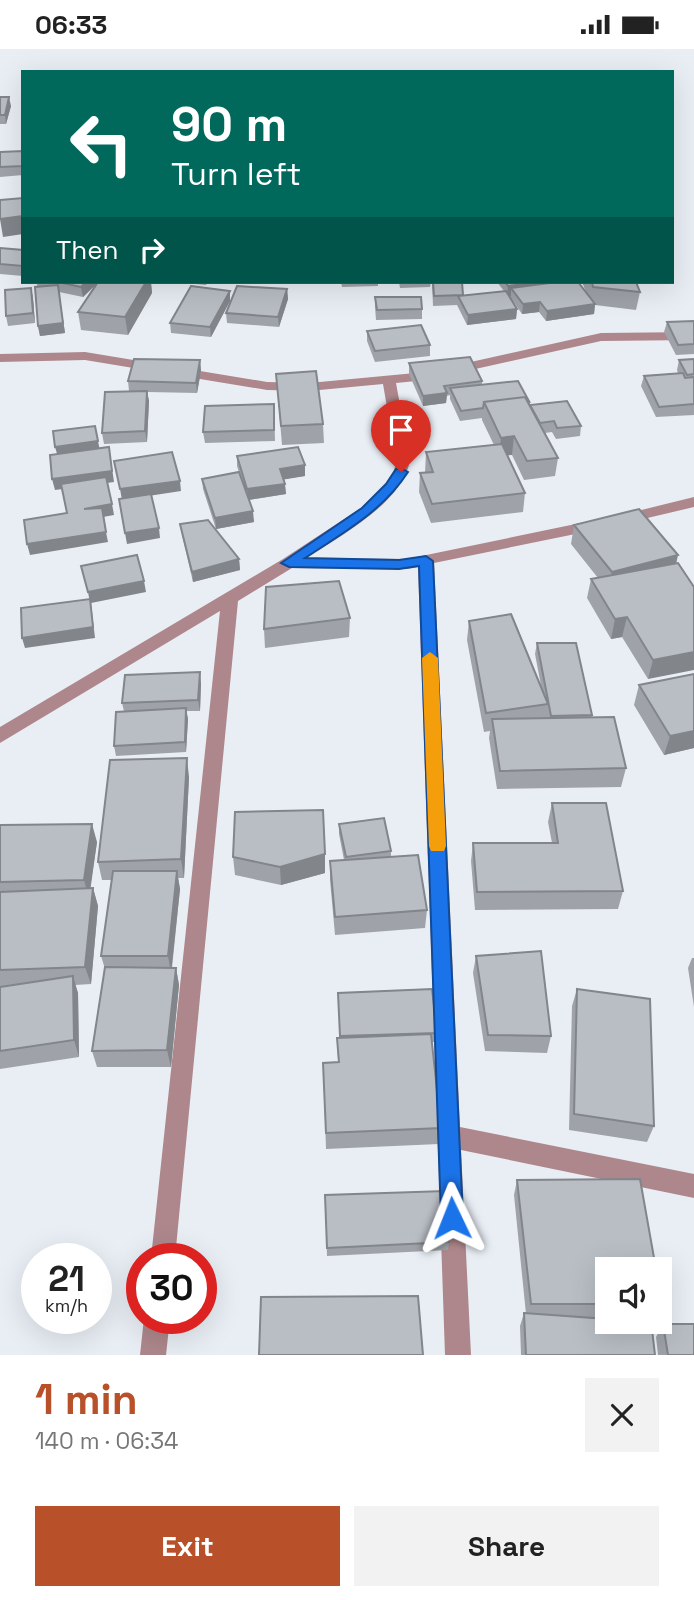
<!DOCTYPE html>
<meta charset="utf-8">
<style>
body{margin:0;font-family:"Space Grotesk",sans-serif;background:#f2f2f2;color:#222;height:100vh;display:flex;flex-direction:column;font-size:26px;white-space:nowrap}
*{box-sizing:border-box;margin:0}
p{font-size:23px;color:#767676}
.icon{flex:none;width:38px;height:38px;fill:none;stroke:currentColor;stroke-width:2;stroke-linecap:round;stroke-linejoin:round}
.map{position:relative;height:1306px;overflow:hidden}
.details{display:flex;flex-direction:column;background:#fff;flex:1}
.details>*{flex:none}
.guide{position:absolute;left:21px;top:21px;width:653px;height:214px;border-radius:0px;box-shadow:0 7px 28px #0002;background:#00695c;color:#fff;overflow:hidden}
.buttons{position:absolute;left:595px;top:1208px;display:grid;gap:14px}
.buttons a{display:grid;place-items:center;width:77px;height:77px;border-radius:0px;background:#fff;box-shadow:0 7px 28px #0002;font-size:35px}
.speed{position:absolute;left:21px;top:1194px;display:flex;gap:14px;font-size:35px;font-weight:700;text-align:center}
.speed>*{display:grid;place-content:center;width:91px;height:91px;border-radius:50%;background:#fff;box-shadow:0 7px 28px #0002;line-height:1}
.speed small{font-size:18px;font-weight:400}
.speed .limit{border:10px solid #d22;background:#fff;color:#111}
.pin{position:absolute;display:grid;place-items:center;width:60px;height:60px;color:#fff;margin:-72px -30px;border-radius:50% 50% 50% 0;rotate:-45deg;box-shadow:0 0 7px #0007}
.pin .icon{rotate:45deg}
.me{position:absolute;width:77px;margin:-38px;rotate:358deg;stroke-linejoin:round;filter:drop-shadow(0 0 5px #0008)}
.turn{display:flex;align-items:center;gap:24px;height:147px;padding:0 35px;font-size:32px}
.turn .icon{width:91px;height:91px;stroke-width:2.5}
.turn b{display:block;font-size:49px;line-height:60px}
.then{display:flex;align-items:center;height:66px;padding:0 35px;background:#0003;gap:14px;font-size:26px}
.round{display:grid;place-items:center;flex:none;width:74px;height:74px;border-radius:0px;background:#f2f2f2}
.summary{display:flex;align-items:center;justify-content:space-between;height:119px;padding:0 35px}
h1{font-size:42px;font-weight:600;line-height:52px;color:#b8512a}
.cta{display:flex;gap:14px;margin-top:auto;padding:14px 35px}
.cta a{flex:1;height:80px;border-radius:0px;background:#b8512a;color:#fff;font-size:28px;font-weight:600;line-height:80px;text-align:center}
.cta a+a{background:#f2f2f2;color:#222}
.status{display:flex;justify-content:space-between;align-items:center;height:49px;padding:0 35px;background:#fff;direction:ltr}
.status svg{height:19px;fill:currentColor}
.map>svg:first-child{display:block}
</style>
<div class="status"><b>06:33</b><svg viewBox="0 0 49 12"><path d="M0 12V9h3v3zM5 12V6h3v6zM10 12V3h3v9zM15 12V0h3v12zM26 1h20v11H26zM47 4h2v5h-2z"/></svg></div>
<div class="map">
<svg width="694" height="1306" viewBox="0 0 694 1306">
<rect width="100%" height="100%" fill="#e9eef5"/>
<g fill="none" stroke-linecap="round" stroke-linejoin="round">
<path fill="#ad878b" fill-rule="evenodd" d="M694 283V291L601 292 426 331 396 334 410 411C403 454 341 486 307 509L407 510 595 471 603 476 595 481 434 514 460 1078 694 1125V1149L461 1101 471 1306H445L418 518 407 520 292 519 238 552 175 1209H151L220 562 0 694V678L283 510 361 459 386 435 394 423 396 411 383 335 309 342 267 341 85 311 0 313V305L85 303 267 333 309 334 426 323 601 284Z
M694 448V458L622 475 614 470 617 467Z
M144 1269H170L166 1306H140Z"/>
</g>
<path fill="#9fa3a9" d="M0 48 11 57 6 75H0Z
M23 102V126L0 128V103Z
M0 199 23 201V227L0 225Z
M37 233H154L153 235H151L152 244 128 286 81 281 78 263 98 234 83 248 59 243 65 284 40 287 38 277Z
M173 233H208L206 236Z
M341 233H378V237L342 238Z
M399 233H431L430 238 400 239Z
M432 233H462L463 247 504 242 497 233H578L586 243 582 233H636L640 243 636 261 595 256 594 265 546 272 539 263 522 265 511 249 517 260 516 270 467 276 457 256 433 257Z
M31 239 33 249 35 274 8 277 6 267Z
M287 240 288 250 279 278 227 274 226 264Z
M375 248 422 260V270L376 271 375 258Z
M230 252 211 288 171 284 170 274Z
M694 272V305L676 306 664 283 667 273Z
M367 282 430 296V307L375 313 367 292Z
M694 310V366L656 368 641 337 644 327 678 324 677 321 679 311Z
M200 311 201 322 197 344 147 343 149 352 147 393 104 395 102 384 129 342 128 332Z
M409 314 482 332V336L530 354 529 355 581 377 580 387 556 390 552 383 545 384 558 409 555 427 524 431 512 406H507L525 444 523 463 431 474 419 443 420 424H425L426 403 494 396 482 371V369L460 372 450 350V346L447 347 446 354 423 357 409 325Z
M276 325 323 375 324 394 282 396Z
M274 355 275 392 205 394 203 383Z
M237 407 305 427 284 430 286 445 249 451 254 473 216 480 203 440 202 430 242 433 237 417Z
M180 475 239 510 240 521 193 533 182 486Z
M574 476 676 514 694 538 648 630 622 588 611 590 587 549 591 530 598 529 571 495Z
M350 569 349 588 265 599 264 580Z
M469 572 542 642 535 605 537 594 592 666 591 669 626 719 621 738 497 740 489 689 490 682 484 683 467 591Z
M694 625V699L664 706 634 656 639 636Z
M201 634 200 662H186L188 670 186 703 116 707 114 697 124 662 122 654Z
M189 728 184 829H178L180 840 172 919H176L179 936 171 1018H97L92 1002 105 920 101 907 112 831H102L98 813Z
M552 754 623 842 618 860 475 861 471 812 473 794H552L548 773Z
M339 775 391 802V808L427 861 425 879 335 886 330 831V812L344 811 339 785Z
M0 776 97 793 90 839H93L98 857 91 935 75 936 78 944 79 1008 0 1020Z
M233 808 325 824 281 836 235 826Z
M476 907 551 987 547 1004 485 1002 473 924Z
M692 909H694V958L688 919Z
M577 940 654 1077 647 1093 569 1081 572 957Z
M338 944 437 984 436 993H432L441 1079 439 1095 326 1100 323 1014 338 1013 337 989H340Z
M517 1131 607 1220V1268H582L655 1306H521L520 1277 524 1264 526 1265 514 1146Z
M325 1146 449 1193 448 1201 327 1207Z
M663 1275 694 1306H658L656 1288Z"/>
<path fill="#82858a" d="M9 48 11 57 6 75 5 66Z
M23 167V185L3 188 0 170Z
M86 233H98L83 248 81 238Z
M146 233H151L152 244 128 286 125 268Z
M539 233H575L511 239V247H507L508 237Z
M58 236 65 284 40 287 38 277Z
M31 239 33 249 35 274 33 264Z
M287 240 288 250 279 278 278 268Z
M230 242V252L211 288 210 278Z
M540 253 539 263 522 265 523 255Z
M595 255 594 265 546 272 547 262Z
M517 260 516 270 467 276 468 266Z
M200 311 201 322 197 344 196 334Z
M147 342 149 352 147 393 145 382Z
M447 344 446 354 423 357V347Z
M514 387 512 406 499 407 501 389Z
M98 392 100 402 58 408 55 398Z
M109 398 114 433 55 441 52 430Z
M305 416V427L281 431 280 420Z
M180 432 181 442 122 451 120 440Z
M285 435 286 445 248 451 247 440Z
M112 455 114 466 86 471 84 460Z
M253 462 254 473 216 480 215 469Z
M159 479 160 489 127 495 125 484Z
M106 483 108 493 30 506 27 495Z
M678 506 674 525 608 542 612 523Z
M239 510 240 521 193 533 192 523Z
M144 532 146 543 91 554 95 589 25 599 22 589 90 554 88 543Z
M627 568 622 588 611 590 615 570Z
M694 603V621L648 630 653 611Z
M200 623 201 634 200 662 198 651Z
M186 659 188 670 186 703 185 693Z
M694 682V699L664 706 670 687Z
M187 709 189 728 184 829 181 810Z
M92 775 97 793 89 850 84 831Z
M325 805V824L281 836 280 818Z
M177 822 180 840 171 924 168 907Z
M93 839 98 857 91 935 85 918Z
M176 919 179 936 171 1018 167 1001Z
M73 927 78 944 79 1008 74 991Z"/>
<path fill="#b9bec5" stroke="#82858a" stroke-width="2" d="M0 48H9L5 66H0Z
M23 102V117L0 118V103Z
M23 149V167L0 170V151Z
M0 199 23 201V217L0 215Z
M58 233H86L81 238Z
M98 233H146L125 268 78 263Z
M433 233H462L463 246 434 247Z
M505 233H539L508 237Z
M557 233H578L595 255 547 262 540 253 523 255 511 239Z
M592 233H636L640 243 593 238Z
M58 236 63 274 38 277 35 238Z
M191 237 230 242 210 278 170 274Z
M237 237 287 240 278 268 226 264Z
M31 239 33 264 6 267 5 241Z
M506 242 517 260 468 266 458 247Z
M375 248H421L422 260 377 261Z
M694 272V295L678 296 667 273Z
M421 276 430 296 375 302 367 282Z
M470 308 482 332 444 337 447 344 423 347 409 314Z
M134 310 200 311 196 334 128 332Z
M694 310V325L687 326 679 311Z
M316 322 323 375 281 377 276 325Z
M683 324 685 329 694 328V355L659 358 644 327Z
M518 332 530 354 525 348 484 353 483 359 461 362 450 339Z
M147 342 145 382 102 384 105 343Z
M525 348 558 409 527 412 514 387 501 389 484 353Z
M567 352 581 377 557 379 554 372 540 374 530 356Z
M274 355V381L203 383 205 357Z
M95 377 98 392 55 398 53 382Z
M502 395 525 444 432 455 420 424 433 423 426 403Z
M109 398 112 422 52 430 50 406Z
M298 398 305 416 280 420 285 435 247 440 237 407Z
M172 403 180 432 120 440 114 412Z
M239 423 253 462 215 469 202 430Z
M106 428 112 455 84 460 102 459 106 483 27 495 24 471 67 464 61 435Z
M151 445 159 479 125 484 119 450Z
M639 460 678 506 612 523 574 476Z
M208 471 239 510 192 523 180 475Z
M137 506 144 532 88 543 81 517Z
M678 514 694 538V603L653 611 627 568 615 570 591 530Z
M339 532 350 569 264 580 266 538Z
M90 550 93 578 22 589 21 559Z
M511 565 548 655 486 664 469 572Z
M537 594H576L592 666 551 667Z
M200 623 198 651 122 654 125 626Z
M694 625V682L670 687 639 636Z
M186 659 185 693 114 697 116 663Z
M614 668 626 719 500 722 492 670Z
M187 709 181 810 98 813 110 711Z
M552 754H606L623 842 477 843 473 794H558Z
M323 761 325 805 280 818 233 808 235 763Z
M384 769 391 802 346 808 339 775Z
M92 775 84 831 0 833V776Z
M418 806 427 861 335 868 330 812Z
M113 822H177L168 907H101Z
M93 839 85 918 0 921V843Z
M541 902 551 987 488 986 476 907Z
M105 918 176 919 167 1001 92 1002Z
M73 927 74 991 0 1002V938Z
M432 940 437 984 340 987 338 944Z
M577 940 650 950 654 1077 574 1065Z
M431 985 441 1079 326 1084 323 1014 339 1013 337 989Z
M640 1130 656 1220H607V1255H531L517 1131Z
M445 1142 449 1193 327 1199 325 1146Z
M418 1247 423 1306H259L261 1248Z
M524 1264 607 1270V1272H651L655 1306H526Z
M663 1275H694V1306H668Z"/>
<path fill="#1a73e8" stroke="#114b97" stroke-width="2" d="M401 419 408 423C383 462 343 484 305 509L399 511 426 507 433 512 463 1169 460 1177 452 1180 445 1177 441 1169 419 517 399 520 289 518 281 514 362 459 386 435 396 420Z"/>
<path fill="#f59e0b" d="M430 603 438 609 446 797 444 802H431L429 797 422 609Z"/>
</svg>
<div class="buttons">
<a><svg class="icon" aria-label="sound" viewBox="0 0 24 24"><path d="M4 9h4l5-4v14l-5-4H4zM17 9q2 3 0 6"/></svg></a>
</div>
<div class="speed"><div>21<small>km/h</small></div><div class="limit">30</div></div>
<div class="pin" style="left:401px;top:423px;background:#d93025"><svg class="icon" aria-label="arrive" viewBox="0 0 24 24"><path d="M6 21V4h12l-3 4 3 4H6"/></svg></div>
<svg class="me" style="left:452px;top:1169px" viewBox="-20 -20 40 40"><path d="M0-17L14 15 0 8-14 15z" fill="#1a73e8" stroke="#fff" stroke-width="4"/></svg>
<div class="guide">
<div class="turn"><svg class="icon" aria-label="left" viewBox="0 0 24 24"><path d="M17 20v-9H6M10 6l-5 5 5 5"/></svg><div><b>90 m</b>Turn left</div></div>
<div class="then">Then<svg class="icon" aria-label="right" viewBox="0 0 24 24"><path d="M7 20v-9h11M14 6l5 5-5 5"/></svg></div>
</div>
</div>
<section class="details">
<div class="summary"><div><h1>1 min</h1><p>140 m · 06:34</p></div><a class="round"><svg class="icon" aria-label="close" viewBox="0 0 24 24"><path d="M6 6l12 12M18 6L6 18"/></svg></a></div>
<div class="cta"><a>Exit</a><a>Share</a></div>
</section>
